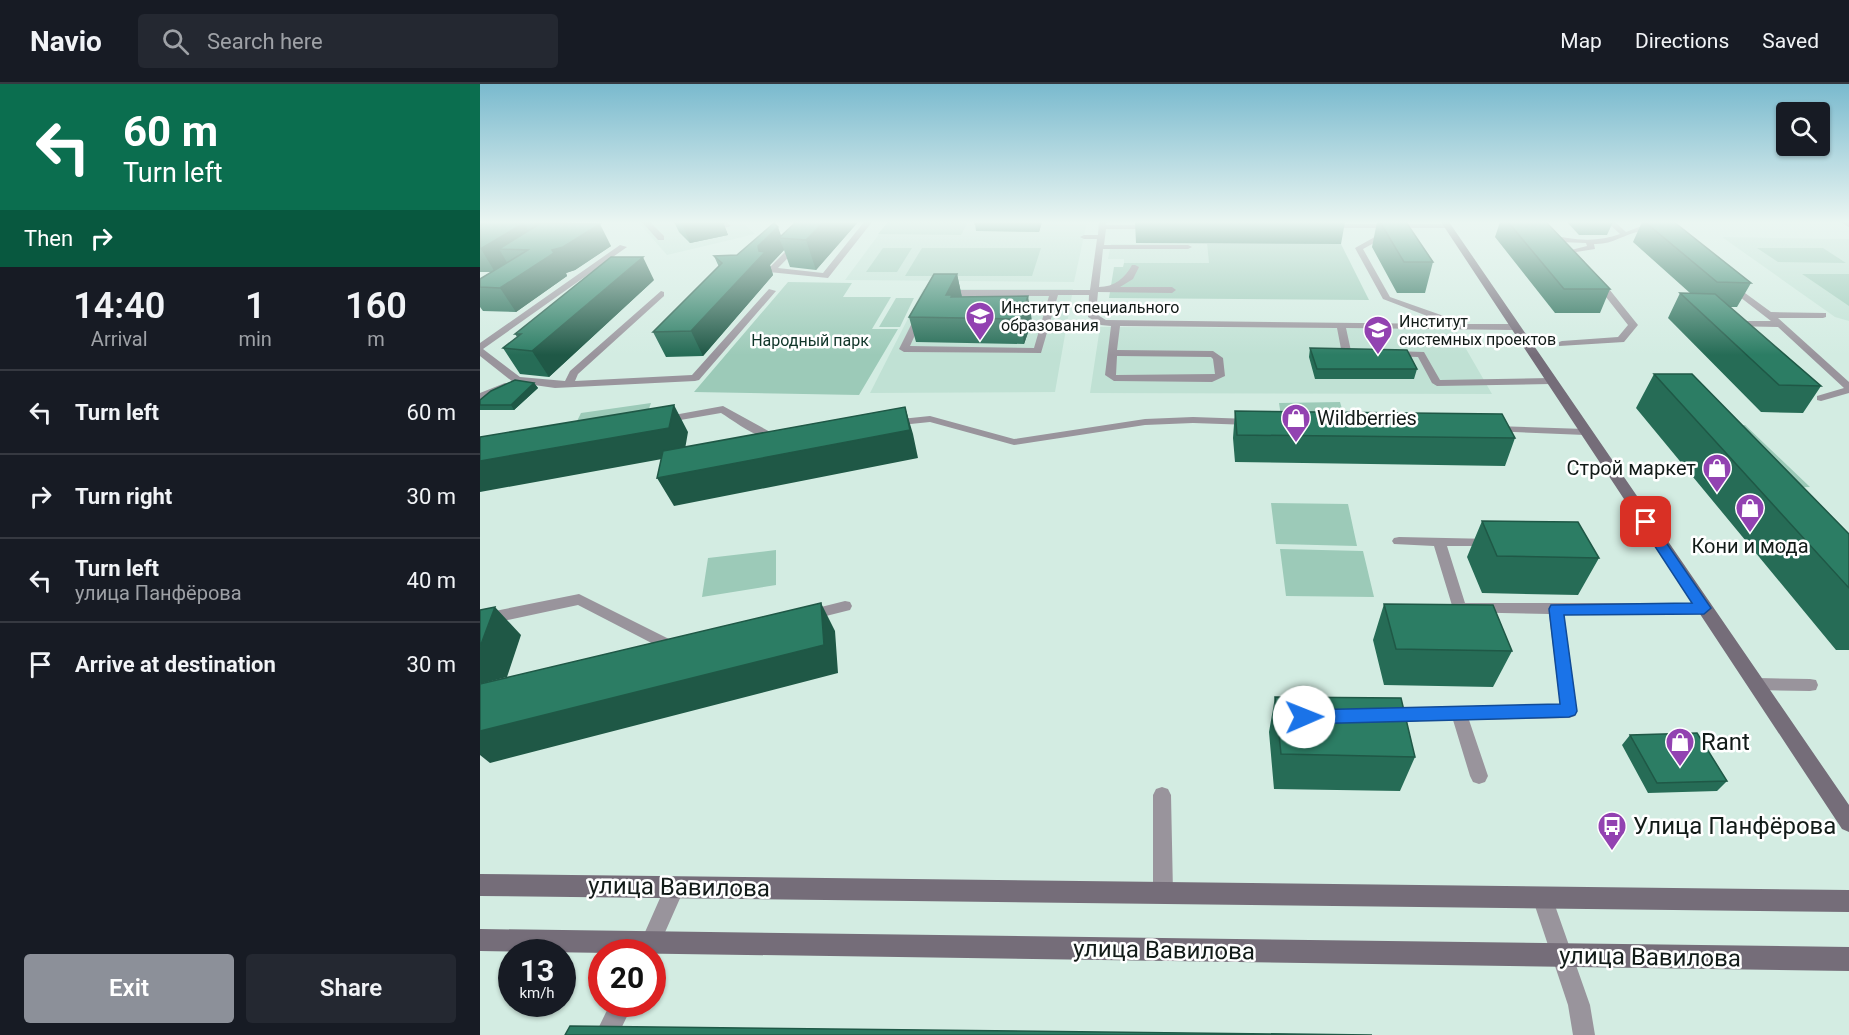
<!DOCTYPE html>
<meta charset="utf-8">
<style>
body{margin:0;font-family:Roboto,sans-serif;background:#242831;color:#f1f3f6;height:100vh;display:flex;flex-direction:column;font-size:22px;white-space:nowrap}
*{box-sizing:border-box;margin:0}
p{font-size:20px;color:#9ea1a6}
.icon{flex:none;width:33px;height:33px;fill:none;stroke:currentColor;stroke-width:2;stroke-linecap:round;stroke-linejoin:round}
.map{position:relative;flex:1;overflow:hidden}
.details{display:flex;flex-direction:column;background:#171b24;width:480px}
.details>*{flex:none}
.guide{background:#0b6e4f;color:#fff;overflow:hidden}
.fabs{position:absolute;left:1296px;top:18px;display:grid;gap:12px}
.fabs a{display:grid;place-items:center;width:54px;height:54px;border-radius:6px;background:#171b24;box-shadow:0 2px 4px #0004;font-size:30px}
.speed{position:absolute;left:18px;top:855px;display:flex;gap:12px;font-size:30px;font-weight:700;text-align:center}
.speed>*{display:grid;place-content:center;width:78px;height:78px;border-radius:50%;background:#171b24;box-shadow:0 2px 4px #0004;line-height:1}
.speed small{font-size:15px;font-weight:400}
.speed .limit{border:9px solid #d22;background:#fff;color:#111}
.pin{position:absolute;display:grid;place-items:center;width:51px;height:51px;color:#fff;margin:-26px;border-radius:12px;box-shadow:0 3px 9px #0006}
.me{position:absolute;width:66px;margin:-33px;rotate:89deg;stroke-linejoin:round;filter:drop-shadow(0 0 4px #0008)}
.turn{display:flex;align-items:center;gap:21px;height:126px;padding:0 24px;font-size:27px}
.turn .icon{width:78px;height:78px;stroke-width:2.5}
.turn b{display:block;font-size:42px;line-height:51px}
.then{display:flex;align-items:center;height:57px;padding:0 24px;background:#0003;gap:12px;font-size:22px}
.eta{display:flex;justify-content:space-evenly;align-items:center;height:102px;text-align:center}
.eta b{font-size:36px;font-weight:600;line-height:42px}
.action{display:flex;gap:12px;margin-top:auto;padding:12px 24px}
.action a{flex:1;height:69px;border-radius:6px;background:#8c9099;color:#fff;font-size:24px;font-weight:600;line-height:69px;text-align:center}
.action a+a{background:#242831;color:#f1f3f6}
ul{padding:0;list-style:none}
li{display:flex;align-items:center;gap:18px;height:84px;padding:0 24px;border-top:2px solid #363941}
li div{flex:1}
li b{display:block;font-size:22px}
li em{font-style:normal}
header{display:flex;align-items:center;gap:36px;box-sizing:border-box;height:84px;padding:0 30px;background:#171b24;border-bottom:2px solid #363941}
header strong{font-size:28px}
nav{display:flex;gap:33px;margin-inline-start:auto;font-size:21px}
.search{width:420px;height:54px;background:#242831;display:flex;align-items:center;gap:15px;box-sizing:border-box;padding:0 21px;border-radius:6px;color:#9ea1a6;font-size:22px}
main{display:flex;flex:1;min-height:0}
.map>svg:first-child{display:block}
</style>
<header>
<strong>Navio</strong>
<div class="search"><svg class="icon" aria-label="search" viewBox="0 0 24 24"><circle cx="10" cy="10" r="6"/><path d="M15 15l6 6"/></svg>Search here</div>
<nav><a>Map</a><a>Directions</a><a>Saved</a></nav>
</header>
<main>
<section class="details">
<div class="guide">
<div class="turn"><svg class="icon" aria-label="left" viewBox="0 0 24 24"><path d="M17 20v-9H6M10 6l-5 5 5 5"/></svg><div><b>60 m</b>Turn left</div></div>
<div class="then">Then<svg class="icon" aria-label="right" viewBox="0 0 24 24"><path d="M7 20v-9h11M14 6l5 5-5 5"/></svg></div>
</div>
<div class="eta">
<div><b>14:40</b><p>Arrival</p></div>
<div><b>1</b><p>min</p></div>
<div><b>160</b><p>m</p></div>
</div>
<ul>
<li><svg class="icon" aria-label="left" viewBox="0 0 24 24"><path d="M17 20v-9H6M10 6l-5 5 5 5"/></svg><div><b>Turn left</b></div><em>60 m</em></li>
<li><svg class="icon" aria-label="right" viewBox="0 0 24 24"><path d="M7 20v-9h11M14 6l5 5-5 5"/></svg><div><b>Turn right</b></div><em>30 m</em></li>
<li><svg class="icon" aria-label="left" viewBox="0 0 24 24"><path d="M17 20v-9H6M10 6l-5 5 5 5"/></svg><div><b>Turn left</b><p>улица Панфёрова</p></div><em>40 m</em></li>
<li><svg class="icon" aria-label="arrive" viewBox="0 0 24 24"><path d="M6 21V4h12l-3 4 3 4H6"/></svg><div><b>Arrive at destination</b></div><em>30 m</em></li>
</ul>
<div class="action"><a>Exit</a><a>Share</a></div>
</section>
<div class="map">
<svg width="1369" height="951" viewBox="0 0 1369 951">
<rect width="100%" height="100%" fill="#d3ece2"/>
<path fill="#c0e1d4" d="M158 138H262L275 150 187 171Z
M408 138H607L594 198 365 196Z
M1242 153 1369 155V237L1355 233Z
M631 160H727L729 179H644V175H628Z
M443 205H593L575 308 390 309Z
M620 243 974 244 1012 310 610 309Z"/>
<path fill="#9ccab8" d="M408 138H488L481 151 398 150Z
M727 160H861L889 216 629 214 634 183H643L644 179H729Z
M403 164H432L417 188H386Z
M442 164H561L552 192H425Z
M1277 164H1343L1366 179 1298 178Z
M1322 190H1369V222Z
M308 198 372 199 363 213H411L392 245H418L379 311 214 308Z
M416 214H434L420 243H399Z
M860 318 864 332H801L799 319Z
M171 319 166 333 94 343 101 329Z
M1265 341 1330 403 1301 404 1239 342Z
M791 419 868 420 877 462 796 460Z
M800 465 883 467 894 513 806 512Z
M296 466V501L222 513 228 474Z"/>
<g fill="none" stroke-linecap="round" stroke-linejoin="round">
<path fill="#99949c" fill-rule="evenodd" d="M162 138H170L184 152V156H178Z
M238 138H246L251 142 244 144Z
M335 138H343L298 184 343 189 384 138H392L348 194 289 188V184Z
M619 138H627L626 141H672L676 143 672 145H626L624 161H708L712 163 708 165H623L619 203C634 203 645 194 652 181H655L659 183 653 195 640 203H692L696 206 692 209 618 208 616 230 626 236 968 240 903 215 875 164 909 145H912V149L883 165 910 213 978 237 979 240H1034L1039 243 1034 246 866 244 871 267 882 270C878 274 866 274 862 270L857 244 640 242 637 266 733 267 743 274 745 292 732 298 634 297 625 291 631 242 621 241 608 233 609 211H578L561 269 424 268 419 265 436 231 440 228 444 231 430 262 554 264 569 212H463L459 209 463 206H610L617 155H604L600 153 604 151H618ZM637 272 731 273 733 275 735 290 636 291Z
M1127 138H1135L1146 148 1159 143H1174L1168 138H1176L1185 145C1177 149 1169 146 1161 147 1144 150 1132 161 1114 160L1115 165 1096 168 1105 178 1101 180 1087 167 1107 162 1106 159 1081 158 1064 152 1068 150C1091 156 1117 159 1140 150Z
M1360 138H1369V143Z
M847 140H968L972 142 968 144H844L843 142Z
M140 161 147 163 3 265 40 293 85 297 90 287 181 207 184 208V212L98 290 95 297 212 291 289 205 296 207 219 296 215 297 75 304 33 298 0 272V259Z
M1115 195H1121L1158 241 1144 258 1079 262V258L1082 257 1138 253 1148 241 1115 199Z
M1250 198 1291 228 1346 229V233L1343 234H1298L1369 298V309L1341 317 1337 316V312L1364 304 1298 243 1249 242V238L1252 237H1291L1247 203 1246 201Z
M911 267 944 268 960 296 1071 294 1076 297 1071 300 957 302 952 299 938 273 908 272 906 270Z
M25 299 29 300V304L0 316V309Z
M243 322 292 349H299L305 352C289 365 256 338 241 329L183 339 178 336 183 333Z
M450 332 534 355 665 335 713 333 770 335 775 338 770 341 713 339 665 341 534 361 450 338 411 342 406 339 411 336Z
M1015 342 1105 345 1111 348 1105 351 1011 347V343Z
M919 453 1012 455 1014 458 1012 461 1007 462H967L985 519H1224L1229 520 1231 524 1229 528 1224 529 1084 530 1097 627 1095 632 1089 634 989 636 1008 692 1005 698 999 700 993 698 990 692 973 636 907 638 901 636 899 631 901 626 907 624 1080 620 1069 530 974 528 954 462 914 460 912 457 914 454Z
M99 510 193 557 202 558 205 562 202 566 192 569 187 567 98 521 0 542V530Z
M365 517 370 518 372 522 370 526 330 536 325 535 323 531 325 527Z
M1277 594 1330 595 1336 596 1338 601 1336 606 1330 607 1277 606 1271 605 1269 600 1271 595Z
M682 703 688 705 691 711 693 809 690 816 683 819 676 816 673 809V711L676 705Z
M195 793 202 796 205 803 175 871 172 873V868H159L158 864 188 796Z
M1062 803 1069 806 1072 813 1110 921 1115 951H1093L1088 921 1052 813 1055 806Z
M130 920H153L138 951H115Z"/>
<path fill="#756d79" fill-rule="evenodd" d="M961 138H969L1369 721V748L1362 745Z
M0 790 1369 806V828L0 812Z
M0 845 1369 863V887L0 867Z"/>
</g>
<path fill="#266c56" d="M0 138H86L83 139 131 162 95 186 86 189 87 192 36 228 3 227 0 223V195L11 188H0Z
M194 138H243L248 151 210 159 199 148Z
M316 138H378L336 186 310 183 304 166 290 181 293 191 223 272 186 273 173 248 239 183 234 172 257 171 301 152Z
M495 138H562L559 148 496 147 495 140Z
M655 138H865L861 160 656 159Z
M897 138H926L953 178 945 209H917L892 163Z
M1020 138H1066L1130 205 1120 229H1075L1015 153Z
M1087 138H1133L1127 151H1099Z
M1162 138H1194L1271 199 1257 223H1250L1341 302 1323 329 1281 328 1188 234 1200 209H1210L1153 158Z
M477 190 482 213 552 237 544 260 436 258 429 233Z
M174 196 69 293 40 290 23 264 37 253 35 250Z
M830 264 937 285 934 295H835L829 273Z
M1174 290 1369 450V566H1356L1156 324Z
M54 299 58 304 34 326H0V316Z
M755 327 1035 354 1025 382 755 378 753 354Z
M1002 437 1119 474 1098 511 1002 509 987 473Z
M904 520 1032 567 1013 603 904 601 893 556Z
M795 613 935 673 920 707 794 705 789 648Z
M1150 651 1247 697 1237 707 1168 709 1142 661Z"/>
<path fill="#1f5846" d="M53 138H86L61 153Z
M201 138H243L248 151 210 159Z
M344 138H378L336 186 326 156Z
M559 138H562L559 148 558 140Z
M44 139 56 161 19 165 28 180 15 188 1 165Z
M120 140 131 162 95 186 86 189 87 192 36 228 20 204 72 166Z
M298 143 302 154H299L304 166 290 181 293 191 223 272 211 247 279 167 278 162Z
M163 173 174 196 69 293 52 267Z
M477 190 482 214 475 229 466 211Z
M548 212 552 237 544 260 541 235Z
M54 299 58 304 34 326 31 321Z
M194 321 208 348 204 371 0 408V377Z
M425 323 433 350 438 374 194 422 177 394Z
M341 519 355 547 358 589 10 679 0 671V647Z
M15 523 41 551 27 593 0 600V563Z"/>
<path fill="#2c7d64" stroke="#1f5846" stroke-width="1.5" d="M6 138 44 139 0 165V142Z
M316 138H344L326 156 299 154Z
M495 138H559L558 140H495Z
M900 138H926L953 178H924Z
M1028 138H1066L1130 205H1084Z
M1165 138H1194L1271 199 1237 198Z
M61 139 120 140 83 163 72 166 74 169 20 204 0 203V195L48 166 19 165Z
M294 139 298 143 278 162 279 167 285 168 211 247 173 248 242 179 234 172 257 171Z
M131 173H163L52 267 23 264 41 250H35Z
M454 190H477L466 211H472L471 213 548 212 541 235 429 233Z
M1200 209 1235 210 1341 302 1299 301Z
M830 264 927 266 937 285H837Z
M1174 290H1212L1369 450V504Z
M35 296 54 299 31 321H0V316L11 307Z
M194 321 189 344 0 377V353Z
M425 323 430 346 177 394 183 367Z
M755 327 1022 330 1035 354 757 351Z
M1002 437 1098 438 1119 474 1017 472Z
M341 519 344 561 0 647V600Z
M904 520 1013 521 1032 567 916 565Z
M15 523 0 563V526Z
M795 613 921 614 935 673 801 670Z
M1217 649 1247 697 1177 699 1150 651Z
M90 942 892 951H85Z"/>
<linearGradient id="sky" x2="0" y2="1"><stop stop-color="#7abace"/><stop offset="0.51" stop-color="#ebf6f2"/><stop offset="1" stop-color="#ebf6f2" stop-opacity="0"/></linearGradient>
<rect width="1369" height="271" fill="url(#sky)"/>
<path fill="#1a73e8" stroke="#114b97" stroke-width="1.5" d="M1166 433 1170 435 1231 524 1224 530 1084 531 1097 627 1095 631 1089 633 824 640 818 638 815 633 818 628 824 626 1080 620 1069 525 1071 521 1212 519 1159 438Z"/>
<defs>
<g id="university-pin" transform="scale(1.5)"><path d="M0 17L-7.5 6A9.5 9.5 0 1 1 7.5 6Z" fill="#9242b1" stroke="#fff"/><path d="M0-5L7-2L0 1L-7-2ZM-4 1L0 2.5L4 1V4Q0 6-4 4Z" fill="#fff"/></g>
<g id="shop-pin" transform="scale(1.5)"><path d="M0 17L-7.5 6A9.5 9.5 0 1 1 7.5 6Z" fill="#9242b1" stroke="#fff"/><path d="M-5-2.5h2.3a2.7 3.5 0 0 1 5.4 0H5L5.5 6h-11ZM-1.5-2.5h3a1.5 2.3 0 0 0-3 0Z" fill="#fff"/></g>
<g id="bus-pin" transform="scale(1.5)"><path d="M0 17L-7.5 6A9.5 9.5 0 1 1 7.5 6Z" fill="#9242b1" stroke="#fff"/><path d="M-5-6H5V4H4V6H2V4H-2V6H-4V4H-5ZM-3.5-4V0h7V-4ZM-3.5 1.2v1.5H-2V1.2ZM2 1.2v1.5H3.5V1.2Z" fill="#fff"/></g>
</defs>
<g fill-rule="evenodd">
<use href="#university-pin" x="500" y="232"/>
<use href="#university-pin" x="898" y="246"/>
<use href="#shop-pin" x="816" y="334"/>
<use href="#shop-pin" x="1237" y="384"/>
<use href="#shop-pin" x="1270" y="424"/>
<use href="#shop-pin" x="1200" y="658"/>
<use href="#bus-pin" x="1132" y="742"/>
</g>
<g text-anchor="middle" stroke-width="5" stroke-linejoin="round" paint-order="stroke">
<g font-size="16" fill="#121b18" stroke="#fff" text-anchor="start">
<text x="521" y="229">Институт специального<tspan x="521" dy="18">образования</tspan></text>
<text x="919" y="243">Институт<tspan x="919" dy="18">системных проектов</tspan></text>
</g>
<g font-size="16" fill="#103529" stroke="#fff">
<text x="330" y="262">Народный парк</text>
</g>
<g font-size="20" fill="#121b18" stroke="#fff" text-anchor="start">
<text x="837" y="341">Wildberries</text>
<text x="1216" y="391" text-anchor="end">Строй маркет</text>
<text x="1270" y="469" text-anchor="middle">Кони и мода</text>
</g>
<g font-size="24" fill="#121b18" stroke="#fff" text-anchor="start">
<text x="1221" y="666">Rant</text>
<text x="1153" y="750">Улица Панфёрова</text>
</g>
<g font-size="24" fill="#121b18" stroke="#fff">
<text transform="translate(199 803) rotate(1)" y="8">улица Вавилова</text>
<text transform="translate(684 866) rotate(1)" y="8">улица Вавилова</text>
<text transform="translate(1170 873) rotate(1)" y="8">улица Вавилова</text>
</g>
</g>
</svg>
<div class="fabs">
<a><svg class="icon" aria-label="search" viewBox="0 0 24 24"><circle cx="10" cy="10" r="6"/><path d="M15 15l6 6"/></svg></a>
</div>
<div class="speed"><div>13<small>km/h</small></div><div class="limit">20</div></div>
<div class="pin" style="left:1166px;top:438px;background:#d93025"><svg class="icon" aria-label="arrive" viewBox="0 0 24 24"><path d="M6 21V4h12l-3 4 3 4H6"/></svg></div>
<svg class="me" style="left:824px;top:633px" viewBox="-20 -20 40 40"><circle r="19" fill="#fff"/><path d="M0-13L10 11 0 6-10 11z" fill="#1a73e8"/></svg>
</div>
</main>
